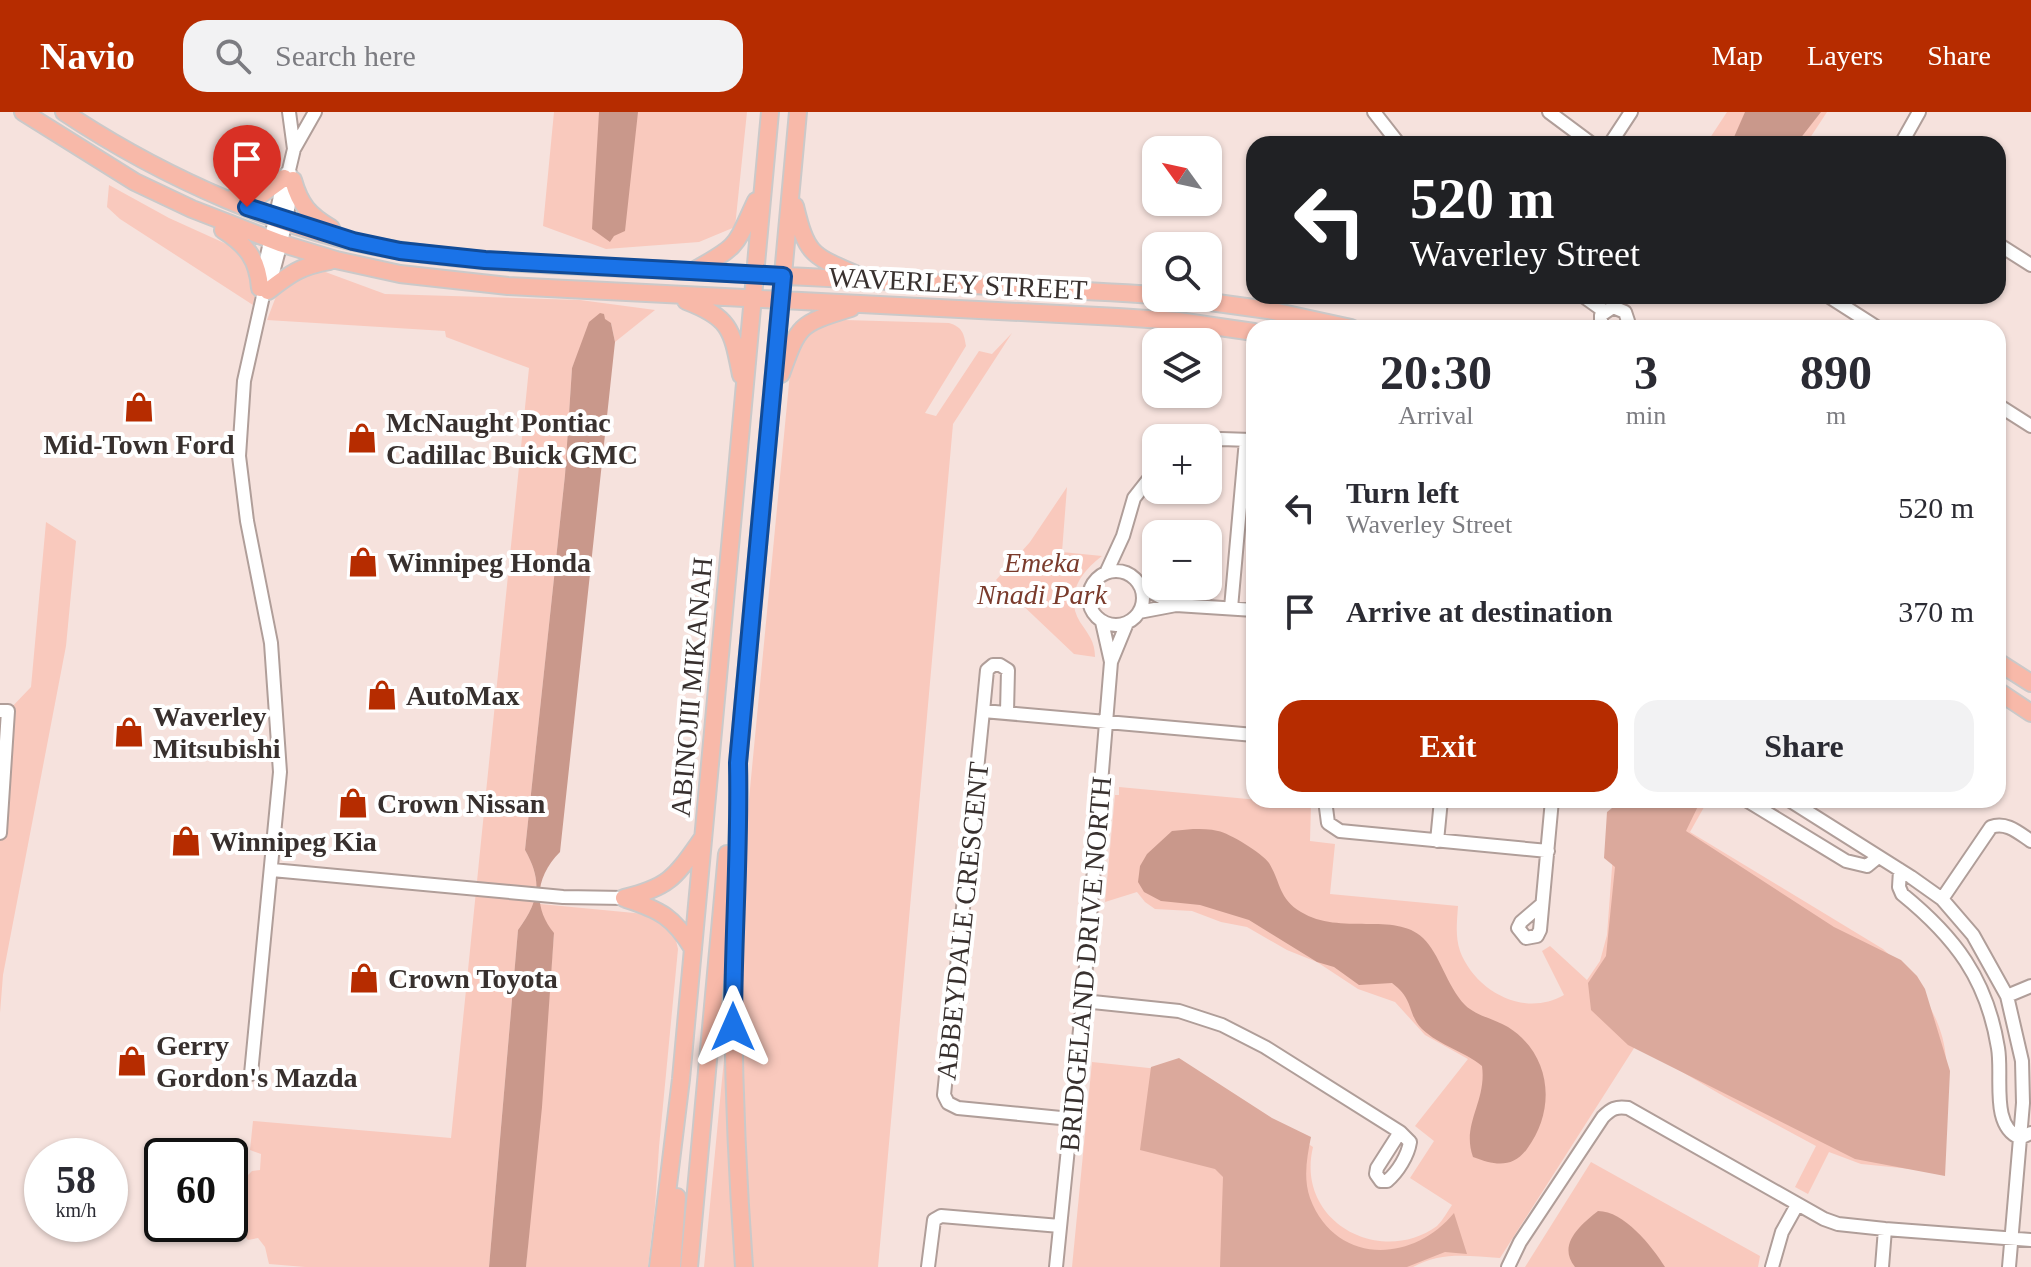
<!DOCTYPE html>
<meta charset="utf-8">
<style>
body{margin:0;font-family:"Times New Roman",serif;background:#f2f2f3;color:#2b2b33;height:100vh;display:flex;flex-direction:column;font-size:30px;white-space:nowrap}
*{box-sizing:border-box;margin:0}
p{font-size:26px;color:#7c7c81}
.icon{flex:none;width:44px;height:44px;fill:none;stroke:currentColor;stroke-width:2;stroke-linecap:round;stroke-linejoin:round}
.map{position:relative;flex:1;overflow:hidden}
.details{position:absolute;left:1246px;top:208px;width:760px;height:488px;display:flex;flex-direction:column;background:#fff;border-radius:24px;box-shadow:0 2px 6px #0004}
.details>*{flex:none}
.top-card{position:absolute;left:1246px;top:24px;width:760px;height:168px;border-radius:24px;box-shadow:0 2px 6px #0004;background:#202124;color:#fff;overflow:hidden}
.needle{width:52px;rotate:303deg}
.tools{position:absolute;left:1142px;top:24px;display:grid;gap:16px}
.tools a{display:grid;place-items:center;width:80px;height:80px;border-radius:16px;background:#fff;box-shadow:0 2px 6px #0004;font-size:40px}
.speed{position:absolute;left:24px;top:1026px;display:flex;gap:16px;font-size:40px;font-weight:700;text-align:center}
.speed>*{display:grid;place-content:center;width:104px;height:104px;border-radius:50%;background:#fff;box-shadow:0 2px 6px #0004;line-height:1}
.speed small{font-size:20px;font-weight:400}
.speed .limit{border:4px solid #111;border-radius:12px;background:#fff;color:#111}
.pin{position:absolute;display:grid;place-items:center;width:68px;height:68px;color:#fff;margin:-82px -34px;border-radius:50% 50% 50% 0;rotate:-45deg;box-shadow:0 0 8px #0007}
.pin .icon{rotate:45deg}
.me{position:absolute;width:88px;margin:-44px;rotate:0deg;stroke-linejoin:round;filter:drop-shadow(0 0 6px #0008)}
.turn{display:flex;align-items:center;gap:28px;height:168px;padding:0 32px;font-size:36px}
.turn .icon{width:104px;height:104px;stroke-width:2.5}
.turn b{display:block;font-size:56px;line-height:68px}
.eta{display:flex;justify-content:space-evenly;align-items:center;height:136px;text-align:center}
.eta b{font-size:48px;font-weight:800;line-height:56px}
.button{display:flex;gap:16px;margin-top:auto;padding:16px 32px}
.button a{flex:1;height:92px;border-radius:24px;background:#b62c00;color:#fff;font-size:32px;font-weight:800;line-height:92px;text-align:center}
.button a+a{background:#f2f2f3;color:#2b2b33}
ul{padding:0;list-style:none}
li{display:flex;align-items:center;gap:24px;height:104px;padding:0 32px}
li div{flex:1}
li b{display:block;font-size:30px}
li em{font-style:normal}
header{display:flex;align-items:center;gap:48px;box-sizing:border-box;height:112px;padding:0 40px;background:#b62c00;color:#fff}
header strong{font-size:38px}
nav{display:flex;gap:44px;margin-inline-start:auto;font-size:28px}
.search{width:560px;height:72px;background:#f2f2f3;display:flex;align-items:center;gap:20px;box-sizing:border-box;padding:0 28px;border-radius:24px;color:#7c7c81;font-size:30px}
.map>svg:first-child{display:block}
</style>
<header>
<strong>Navio</strong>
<div class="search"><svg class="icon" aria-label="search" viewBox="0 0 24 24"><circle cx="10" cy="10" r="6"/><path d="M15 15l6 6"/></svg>Search here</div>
<nav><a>Map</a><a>Layers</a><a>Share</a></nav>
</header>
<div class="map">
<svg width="2031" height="1155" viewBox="0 0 2031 1155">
<rect width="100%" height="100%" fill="#f6e2dd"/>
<path fill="#f9c9bd" d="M554 0H747L735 115 699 130 606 137 543 114Z
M1727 0H1827L1806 32H1706Z
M109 73 169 106 233 135 251 152 255 180 253 193 120 107 107 95Z
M320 158 385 182 580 188 655 198 615 230 611 211 581 235 572 256 565 363 525 738C543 770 539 789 518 818L489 1155H305L269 1152 265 1135 258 1126 248 1128 242 1120 247 1064 252 1059 260 1058 261 1042 250 1038 253 1009 451 1026 529 256 446 225 445 219 267 208 280 174Z
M844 208 949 211C962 215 964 221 966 234L925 301 936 304 979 239 992 242 1012 221 953 312 878 1155H704L790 261C796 230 811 211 844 208Z
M1067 375 1062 440 1102 444C1081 460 1064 483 1080 510 1088 522 1095 529 1095 545L1074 542 996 468 1030 430Z
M46 410 76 429 66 534 3 863 0 901V721L8 599 31 575Z
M1119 675 1311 693 1310 729 1335 732 1330 782 1458 794C1457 809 1455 824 1460 839 1475 879 1524 906 1564 883L1542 839 1550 834 1587 868 1600 849 1607 823 1617 688H1708L1690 720 1883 837C1913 864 1944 905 1946 948 1949 984 1943 1023 1941 1060L1861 1052 1829 1040 1808 1082 1795 1075 1816 1034 1725 985 1636 933 1500 1146C1468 1144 1442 1139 1413 1155H1072L1092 950 1168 958 1232 982 1313 1035C1295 1110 1381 1155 1437 1114 1443 1108 1447 1100 1452 1093L1410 1066 1434 1029 1415 1014 1468 947 1425 923 1395 890 1358 877 1317 850 1287 838 1247 815 1221 810 1192 799 1155 797 1145 790 1137 780 1105 790 1115 683H1119Z
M540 792 645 802C663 809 675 817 678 837L659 1035 655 1095 648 1155H526L554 822C547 813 539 803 540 792Z
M1591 1050 1760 1144 1758 1155H1525Z"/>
<path fill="#dba99c" d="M1622 688H1701L1686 719 1834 815 1901 848 1917 864 1925 877 1950 959 1945 1064 1855 1047 1628 933 1591 898 1588 871 1606 844 1615 755 1604 746 1607 700Z
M1179 946 1272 1006 1311 1025C1307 1045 1303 1066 1310 1086 1335 1153 1412 1152 1454 1101L1467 1142 1445 1140 1407 1155H1220L1223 1065 1215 1057 1140 1038 1151 955Z"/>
<path fill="#c9988b" d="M599 0H638L625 119 614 124 610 130 592 117Z
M1745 0H1821L1796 32H1731Z
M600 201 604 202 605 207 611 211 615 230 560 740C536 764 532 794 554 821L542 995 526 1155H489L518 818C539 789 543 770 525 738L565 363 572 256 589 210Z
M1193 717C1201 717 1210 717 1218 719 1229 721 1262 741 1269 751 1281 770 1278 786 1301 800 1340 824 1395 799 1423 826 1440 842 1446 873 1465 893 1476 904 1495 907 1508 915 1551 942 1557 997 1527 1037 1512 1057 1494 1053 1473 1045 1461 1012 1487 990 1482 954 1464 939 1440 934 1422 917 1407 902 1415 888 1392 871L1359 873 1334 855 1317 850 1249 808 1200 793 1161 789 1144 780 1138 770 1140 754 1147 742 1172 719Z
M1598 1099C1624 1099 1652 1134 1665 1155H1575C1557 1133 1580 1113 1598 1099Z"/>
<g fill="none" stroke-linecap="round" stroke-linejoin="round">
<g stroke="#b09e99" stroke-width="16">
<path id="minor" d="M289 0 294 37
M1374 0 1399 32
M1549 0 1592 32
M1610 32 1631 0
M1901 32 1919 0
M1998 132 2031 153
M261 171 284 66 289 58 294 37 315 0
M1583 184 1604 199
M1828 184 1878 216
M1601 216V203L1613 195 1625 200 1628 209 1627 216
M1998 293 2031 314
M1208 330 1221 327 1251 328
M1089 486a27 27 0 1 1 54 0a27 27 0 1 1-54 0Z
M1106 461 1123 424 1134 386 1156 358
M1141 475 1176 493
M1231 496 1246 328
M1139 500 1176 493 1254 498
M1102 510 1111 550
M0 599H8L0 721
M983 599 987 558 993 553H1000L1008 558 1007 600
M1325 688 1328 711 1340 719 1548 739
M1746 688 1846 749 1867 754 1878 745
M1789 688 1911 765 1942 787 1973 823 2007 884 2022 949 2023 991 2009 1155
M1437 729 1441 688
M272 758 563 785 624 786
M1900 758 1899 775 1902 782C1955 825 1987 867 1998 936 2003 964 1990 1014 2020 1026L2031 1021
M1942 787 1991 715C2006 709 2019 721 2031 729
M1542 792 1521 810 1518 816 1526 826 1537 824 1540 818 1552 688
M2007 884 2031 874
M1083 889 1179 899 1222 913 1265 935 1400 1020 1410 1030C1408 1043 1398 1060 1387 1069H1381L1376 1062 1377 1056 1400 1020
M251 962 280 660 271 531 247 409 239 344 244 269 263 184 268 179C275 152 297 81 289 58
M1071 1007 958 996 948 991 944 983 983 599 1254 623
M928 1155 934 1108 941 1104 1060 1114
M1056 1155 1084 878 1111 550 1127 511
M1508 1155 1520 1130 1603 1005C1611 997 1616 994 1628 996L1824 1107 1838 1112 1885 1117 2031 1128
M1772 1155 1782 1120 1797 1093
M1882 1155 1885 1117"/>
</g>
<g stroke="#cbc9c9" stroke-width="20">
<path id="major" d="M23 0 135 70 192 97 280 131 336 148 400 162 508 174 1118 205 1178 209 1254 220
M64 0C160 64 288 123 403 139 498 153 595 154 692 159 846 168 1001 173 1156 183
M293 68C300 93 309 103 331 116
M233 86 259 84 284 66
M795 94C807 144 812 143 857 163
M223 118C247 133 258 148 260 176
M695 158C740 133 735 134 756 89
M268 179C291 161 301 154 330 149
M1181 186 1268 198 1351 216
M686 189C731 206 732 218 741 263
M781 262C799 211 800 212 851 196
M1998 550 2031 571
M1998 579 2031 601
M624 786C670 775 675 765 702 727
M626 787C660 798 674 805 693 837
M658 1155 681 967 770 0
M672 1155 677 1085
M689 1155 727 742
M744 1155C737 1058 733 961 733 864 734 793 740 722 738 651L798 0"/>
</g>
<use href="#minor" stroke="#fff" stroke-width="12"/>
<use href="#major" stroke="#f8b9a9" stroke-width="16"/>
</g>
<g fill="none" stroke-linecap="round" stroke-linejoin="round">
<g stroke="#114b97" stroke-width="20">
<path id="route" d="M247 95 353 129 400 139 485 148 783 164 738 651C740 739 733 827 733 915"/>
</g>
<use href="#route" stroke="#1a73e8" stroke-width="14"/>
</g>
<defs>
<g id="shop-bare" transform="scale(2.4)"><path d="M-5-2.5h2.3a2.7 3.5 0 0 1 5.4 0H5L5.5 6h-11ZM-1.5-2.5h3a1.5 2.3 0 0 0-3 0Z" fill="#b62c00" stroke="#fff" stroke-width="2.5" paint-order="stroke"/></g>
</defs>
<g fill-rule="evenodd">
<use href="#shop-bare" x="139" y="295"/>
<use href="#shop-bare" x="362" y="326"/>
<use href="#shop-bare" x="363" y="450"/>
<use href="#shop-bare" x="382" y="583"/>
<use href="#shop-bare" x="129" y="620"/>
<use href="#shop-bare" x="353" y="691"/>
<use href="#shop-bare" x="186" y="729"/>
<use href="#shop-bare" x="364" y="866"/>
<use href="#shop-bare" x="132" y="949"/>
</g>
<g text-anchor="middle" stroke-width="8" stroke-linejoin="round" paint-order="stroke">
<g font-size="28" fill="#38302e" stroke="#fff">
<text transform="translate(958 171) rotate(3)" y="10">WAVERLEY STREET</text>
<text transform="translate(691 575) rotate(-85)" y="10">ABINOJII MIKANAH</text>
<text transform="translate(962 809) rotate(-84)" y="10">ABBEYDALE CRESCENT</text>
<text transform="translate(1085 852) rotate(-85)" y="10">BRIDGELAND DRIVE NORTH</text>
</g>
<g font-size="28" font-weight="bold" fill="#38302e" stroke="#fff" text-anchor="start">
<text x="386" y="320">McNaught Pontiac<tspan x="386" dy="32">Cadillac Buick GMC</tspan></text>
<text x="139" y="342" text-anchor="middle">Mid-Town Ford</text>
<text x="387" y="460">Winnipeg Honda</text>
<text x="406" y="593">AutoMax</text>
<text x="153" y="614">Waverley<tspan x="153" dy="32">Mitsubishi</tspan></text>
<text x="377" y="701">Crown Nissan</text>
<text x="210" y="739">Winnipeg Kia</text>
<text x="388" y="876">Crown Toyota</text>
<text x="156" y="943">Gerry<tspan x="156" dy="32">Gordon's Mazda</tspan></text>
</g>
<g font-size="28" font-style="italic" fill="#7a3b2c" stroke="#fff">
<text x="1042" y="460">Emeka<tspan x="1042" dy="32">Nnadi Park</tspan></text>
</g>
</g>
</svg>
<div class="tools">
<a><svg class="needle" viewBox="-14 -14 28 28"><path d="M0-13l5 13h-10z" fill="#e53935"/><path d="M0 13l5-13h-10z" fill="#7c7c81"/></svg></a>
<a><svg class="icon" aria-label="search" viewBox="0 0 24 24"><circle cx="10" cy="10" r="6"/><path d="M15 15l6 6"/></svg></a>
<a><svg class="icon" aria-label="layers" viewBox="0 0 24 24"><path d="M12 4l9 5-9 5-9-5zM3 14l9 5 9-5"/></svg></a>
<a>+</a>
<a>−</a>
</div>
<div class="speed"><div>58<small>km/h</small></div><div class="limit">60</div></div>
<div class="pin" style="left:247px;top:95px;background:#d93025"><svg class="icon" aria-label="arrive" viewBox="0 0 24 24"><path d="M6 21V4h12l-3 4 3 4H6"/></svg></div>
<svg class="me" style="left:733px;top:915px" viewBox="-20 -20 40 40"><path d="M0-17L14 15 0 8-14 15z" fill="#1a73e8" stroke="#fff" stroke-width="4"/></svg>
<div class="top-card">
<div class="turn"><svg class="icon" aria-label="left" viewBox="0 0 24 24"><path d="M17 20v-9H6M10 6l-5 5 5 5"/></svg><div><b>520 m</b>Waverley Street</div></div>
</div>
<section class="details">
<div class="eta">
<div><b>20:30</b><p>Arrival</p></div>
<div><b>3</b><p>min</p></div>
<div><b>890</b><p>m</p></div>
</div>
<ul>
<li><svg class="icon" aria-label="left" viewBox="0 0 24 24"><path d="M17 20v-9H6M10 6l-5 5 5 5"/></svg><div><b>Turn left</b><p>Waverley Street</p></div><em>520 m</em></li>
<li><svg class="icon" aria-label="arrive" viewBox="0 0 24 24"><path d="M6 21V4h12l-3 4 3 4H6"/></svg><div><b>Arrive at destination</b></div><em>370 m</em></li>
</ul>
<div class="button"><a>Exit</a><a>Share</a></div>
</section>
</div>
